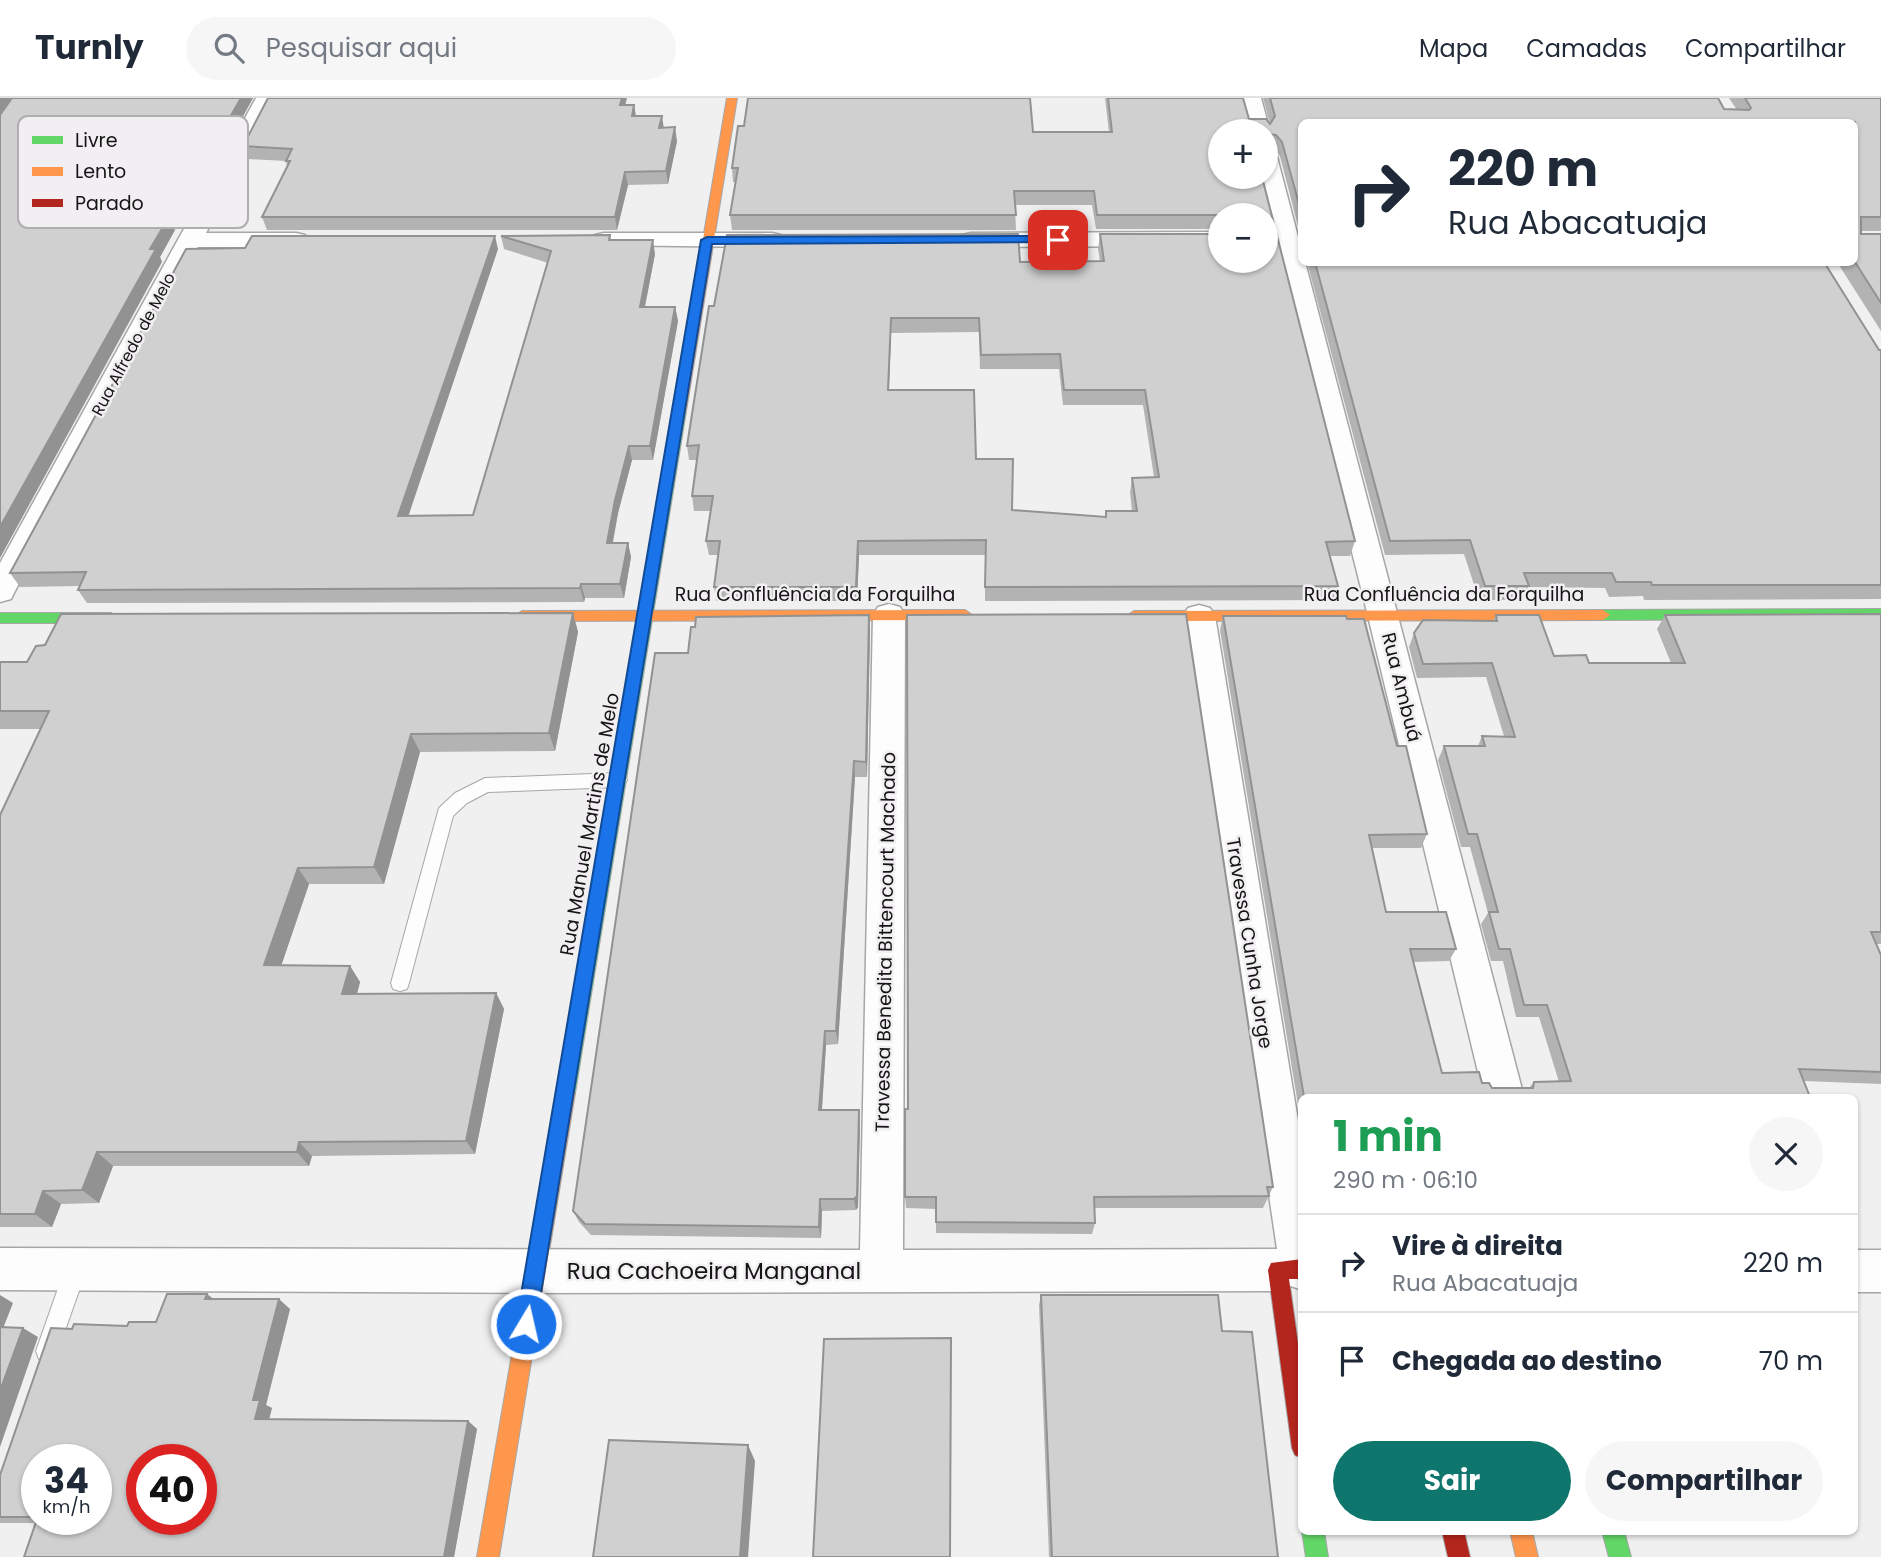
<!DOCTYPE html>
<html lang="pt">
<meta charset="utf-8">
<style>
body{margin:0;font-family:Poppins,sans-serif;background:#f6f6f7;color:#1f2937;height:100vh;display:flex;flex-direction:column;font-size:26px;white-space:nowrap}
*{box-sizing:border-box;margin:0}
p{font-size:23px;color:#747a83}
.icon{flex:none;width:38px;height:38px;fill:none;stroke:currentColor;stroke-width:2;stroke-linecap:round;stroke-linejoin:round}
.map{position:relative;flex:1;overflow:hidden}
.side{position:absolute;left:1298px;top:996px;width:560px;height:441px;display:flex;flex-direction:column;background:#fff;border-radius:10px;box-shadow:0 2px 5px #0004}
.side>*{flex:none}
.banner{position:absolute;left:1298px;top:21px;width:560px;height:147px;border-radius:10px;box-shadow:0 2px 5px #0004;background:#fff;color:#1f2937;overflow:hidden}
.controls{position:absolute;left:1208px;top:21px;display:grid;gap:14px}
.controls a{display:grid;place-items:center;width:70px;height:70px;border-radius:50%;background:#fff;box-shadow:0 2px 5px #0004;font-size:35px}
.speed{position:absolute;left:21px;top:1346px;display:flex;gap:14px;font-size:35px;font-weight:700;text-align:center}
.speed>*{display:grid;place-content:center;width:91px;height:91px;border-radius:50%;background:#fff;box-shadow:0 2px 5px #0004;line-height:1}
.speed small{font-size:18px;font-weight:400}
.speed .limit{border:10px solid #d22;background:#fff;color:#111}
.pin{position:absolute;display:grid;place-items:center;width:60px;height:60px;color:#fff;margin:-30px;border-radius:14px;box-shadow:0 4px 10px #0006}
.me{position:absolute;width:77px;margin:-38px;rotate:9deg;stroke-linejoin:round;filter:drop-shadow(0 0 5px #0008)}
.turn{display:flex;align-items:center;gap:24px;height:147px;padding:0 35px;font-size:32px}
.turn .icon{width:91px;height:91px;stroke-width:2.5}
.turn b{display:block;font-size:49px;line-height:60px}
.round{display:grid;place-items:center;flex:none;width:74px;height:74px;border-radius:37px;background:#f6f6f7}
.summary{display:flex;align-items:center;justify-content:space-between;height:119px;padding:0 35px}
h1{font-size:42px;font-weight:700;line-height:52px;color:#1e9e55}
.cta{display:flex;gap:14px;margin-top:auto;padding:14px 35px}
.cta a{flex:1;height:80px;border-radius:42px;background:#0f766e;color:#fff;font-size:28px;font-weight:700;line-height:80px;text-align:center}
.cta a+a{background:#f6f6f7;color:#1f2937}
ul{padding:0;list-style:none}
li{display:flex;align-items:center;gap:21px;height:98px;padding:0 35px;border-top:2px solid #e0e1e3}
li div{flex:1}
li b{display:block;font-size:26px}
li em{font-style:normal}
header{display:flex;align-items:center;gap:42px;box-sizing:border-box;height:98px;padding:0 35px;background:#fff;border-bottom:2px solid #e0e1e3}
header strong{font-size:33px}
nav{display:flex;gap:38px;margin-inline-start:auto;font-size:24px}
.search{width:490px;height:63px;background:#f6f6f7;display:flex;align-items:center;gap:18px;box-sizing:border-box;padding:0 24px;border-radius:38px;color:#747a83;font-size:26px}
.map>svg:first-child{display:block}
</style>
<header>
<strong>Turnly</strong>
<div class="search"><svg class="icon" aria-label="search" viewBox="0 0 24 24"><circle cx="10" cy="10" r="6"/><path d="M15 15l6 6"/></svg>Pesquisar aqui</div>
<nav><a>Mapa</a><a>Camadas</a><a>Compartilhar</a></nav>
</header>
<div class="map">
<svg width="1881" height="1459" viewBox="0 0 1881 1459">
<rect width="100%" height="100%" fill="#f1f0f1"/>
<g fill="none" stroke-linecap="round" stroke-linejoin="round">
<g stroke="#a7a6a7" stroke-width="2">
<path id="lane" d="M618 675 624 677 627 682 624 687 618 689 488 694 467 705 453 718 409 885 407 891 400 893 393 891 391 885 439 710 455 695 485 680Z
M76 1159 84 1162 87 1170 55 1261 47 1264 39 1261 36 1253 68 1162Z"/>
</g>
<g stroke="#a7a6a7" stroke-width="3">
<path id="street" d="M256 0H278L206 135H296L305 137 308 142 305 147 296 149H198L15 493 11 501 0 504V465Z
M1239 0H1261L1270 33 1267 38 1265 33H1248Z
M1265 52 1273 54 1277 59 1302 154V164H1305L1524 999H1484L1368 518 1258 79H1265Z
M1220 134V148L971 149 962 147 959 142 962 137 971 135Z
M604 135H772L781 137 784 142 781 147 772 149 595 147 592 142 595 137Z
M889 506 900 509 905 517 903 1152 1277 1151 1183 518 1188 510 1199 507 1210 510 1215 518 1302 1047V1192L1291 1188 1278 1193 534 1195 0 1192V1150L860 1152 873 517 878 509Z
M1855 1152H1881V1194H1855Z"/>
</g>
<g stroke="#a7a6a7" stroke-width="2">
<path id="fast" d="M680 309 686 313 575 995 572 1001 566 1003 560 1001 557 995 674 313Z
M1881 511V521L1603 522 1596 517 1603 512Z
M0 515H111L118 520 111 525H0Z
M1302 1433H1324L1328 1459H1306Z
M1602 1433H1624L1631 1459H1609Z"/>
</g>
<g stroke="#a7a6a7" stroke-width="2">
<path id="slow" d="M727 0H737L686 313 680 317 674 313Z
M965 512 972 517 965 522 522 523 515 518 522 513Z
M1603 512 1610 517 1603 522 1134 523 1127 518 1134 513Z
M566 987 572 989 575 995 499 1459H477L557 995 560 989Z
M1510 1433H1532L1538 1459H1516Z"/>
</g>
<g stroke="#a7a6a7" stroke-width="2">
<path id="jam" d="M1302 1161V1181H1289L1302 1275V1360L1295 1357 1292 1350 1268 1172 1271 1165Z
M1442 1433H1464L1470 1459H1448Z"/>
</g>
<use href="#lane" fill="#fdfdfd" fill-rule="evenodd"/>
<use href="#street" fill="#fdfdfd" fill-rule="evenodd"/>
<use href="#fast" fill="#63d668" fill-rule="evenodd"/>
<use href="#slow" fill="#ff974d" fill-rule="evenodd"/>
<use href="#jam" fill="#b3261e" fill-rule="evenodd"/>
</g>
<path fill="#b4b3b4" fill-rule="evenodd" d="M0 0H253L220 60 192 58 160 119H169L175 132 160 159 162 164 8 6Z
M748 0H1030L1033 34H1109L1105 0H1243L1249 21H1266L1270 26 1263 0H1718L1724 11 1737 12 1729 0H1881V133H1861V136H1881V233L1837 164H1855V24H1302V144L1280 58 1274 51 1266 50 1265 58V33H1220V79H1262L1355 443 1350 458H1330L1338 488 1334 502 985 503V457H859L857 503H716L714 489 718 457H709L706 443 711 413H694L692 398 697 362H689L687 348 709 208H714L727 137 1018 136 1020 164 1100 163 1098 151 1100 136H1220V163H1265V117H1220V131H1096L1092 107H1015L1016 132H732L730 117 735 84H733L732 70 738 28H744ZM979 234 980 271H1059L1063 307H1143L1154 379 1132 380 1130 394 1132 413H1106L1105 419 1012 412 1013 361H976L974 292H889L891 235Z
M626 7H634L636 18 663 29 677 43 668 86 628 87 617 132H267L262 119 287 68 286 63 248 61 243 48Z
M610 137 611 142 655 156 645 209H675L678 223 653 362H632L618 415 613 445H628L631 459 624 500H585L584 504 87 505 78 492 80 488 20 489 10 475 498 151 408 418 473 417 548 165 504 151 501 138Z
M1307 164H1824L1879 252H1881V501L1644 502 1643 498 1609 499 1605 490 1528 489 1522 502H1479L1464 456 1385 457Z
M573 515 578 534 555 653 420 654 384 786H309L281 868H350L360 884 357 896 496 895 504 911 475 1056 312 1058 309 1068H113L99 1105 61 1106 52 1129H0V717L41 631H0V564H27Z
M1881 516V846H1876L1881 857V986L1804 983 1810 999H1302V1031L1220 532 1223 518 1397 648 1427 736 1421 750H1372L1386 814 1456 851 1449 863 1413 864 1442 975 1482 985 1492 990H1529L1534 984H1559L1539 919H1516L1503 863H1491L1481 826 1488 815 1470 749H1461L1438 662 1444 648H1478L1482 638H1504L1486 579 1417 580 1409 549 1414 535 1493 523 1496 517 1554 558 1589 565H1671L1657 531 1665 517Z
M869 517 870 533 867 679H855L838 946 826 947 822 1012 860 1024 858 1109 856 1112 822 1113 821 1140 591 1137 579 1124 573 1113 688 555Z
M1273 1089 1263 1110H1094L1095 1125 1092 1136 936 1135V1111L906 1110 905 1099Z
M1041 1197 1278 1459H1049L1039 1207Z
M213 1201 290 1211 266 1307 272 1310 269 1321 468 1323 477 1331 454 1459H24L36 1425H0V1377L72 1231 127 1228 156 1224ZM37 1362 96 1421H37Z"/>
<path fill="#929292" d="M0 0H13L0 16Z
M241 0H253L220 60 214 47Z
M622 0H627L622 20 620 7Z
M634 7 636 20 632 18Z
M662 18 664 31 659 30Z
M675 29 677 43 668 86 666 73Z
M186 45 192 58 152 132 146 119Z
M625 74 628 87 617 132 615 119Z
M169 119 175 132 160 159 162 164 0 460V429L150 151Z
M495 138 498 151 404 431 398 418Z
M653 142 655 156 642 223 640 209Z
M675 209 678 223 653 362 650 348Z
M891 220V235L888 307V292Z
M629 348 632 362 618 415 610 458 607 445 615 402Z
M858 443 859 457 857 503 856 489Z
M628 445 631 459 624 500 620 486Z
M581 486 585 500 584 504 580 490Z
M573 515 578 534 555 653 549 635Z
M869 517 870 533 867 679 866 664Z
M411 636 420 654 384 786 374 769Z
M854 663 855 679 838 946 836 933Z
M298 770 309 786 276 883 264 867Z
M350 868 360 884 353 911 342 896Z
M496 895 504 911 475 1056 466 1043Z
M825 933 826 947 821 1024 819 1012Z
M859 1012 860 1024 858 1109 856 1112 854 1101Z
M299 1044 312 1058 309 1068 297 1054Z
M97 1054 113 1068 99 1105 82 1092Z
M43 1093 61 1106 52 1129 35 1116Z
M820 1101 822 1113 821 1140 819 1129Z
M207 1196 219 1205 205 1201Z
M0 1197 13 1205 0 1238Z
M279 1201 290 1211 266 1307 272 1310 267 1329 255 1321 253 1302Z
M23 1230 38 1239 0 1349V1293Z
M468 1323 477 1331 454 1459H444Z
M748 1347 755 1363 748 1459H740Z"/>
<path fill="#d1d0d1" stroke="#929292" stroke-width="2" fill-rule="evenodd" d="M12 0H241L214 47 186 45 146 119H169L150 151H156L0 429V17Z
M268 0H622L620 7H634L632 18H662L659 30 675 29 666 73 625 74 615 119H262L290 63H286L292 51 243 48Z
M748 0H1030L1033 34H1112L1108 0H1243L1249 21H1266L1270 26 1275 18 1270 0H1718L1724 11 1749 12 1751 10 1745 0H1881V119H1861V136H1881V205L1855 164V24H1302V117L1282 44 1276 37 1266 36 1265 58V33H1220V79H1262L1355 443 1326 444 1338 488 985 489 986 442 858 443 856 489H714L720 443H706L713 398H692L699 347 687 348 709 208H714L727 137 1018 136 1020 164 1104 163 1100 136H1220V163H1265V117H1097L1094 93H1014L1016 117H730L738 70H732L738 28H744ZM891 220H979L981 257 1060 256 1064 292H1145L1159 379 1132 380 1137 413H1106V419L1012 412 1013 361H976L974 292H888Z
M610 137 609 142H653L640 209H675L650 348H629L615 402 607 445H628L620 486H581L580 490 78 492 86 474 10 475 186 151 245 150 252 138H495L398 418 473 417 551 153 501 138Z
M1315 164H1824L1879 252H1881V487H1652L1651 484H1616L1612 475H1524L1529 488H1485L1470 442 1390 443Z
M573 515 549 635 411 636 374 769 298 770 264 867 350 868 342 896 496 895 466 1043 299 1044 297 1054H97L82 1092 43 1093 35 1116H0V717L49 613H0V564H27L36 548 45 547 61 516Z
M1186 516 1273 1089H1267L1269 1098 1094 1099 1095 1125 936 1124V1099H905V1011H908L907 517Z
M1881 516V834H1871L1881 857V974L1799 971 1810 999H1304L1223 518H1346L1347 521H1364L1397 648H1406L1427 736 1369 737 1386 814H1446L1456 851H1410L1442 975 1479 974 1482 985H1489L1492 990H1533L1534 984 1571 983 1547 907H1524L1510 851H1499L1489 814H1498L1477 736H1468L1444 648H1485L1482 638 1515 639 1492 565 1423 566 1414 535 1423 522 1497 523 1496 517H1539L1554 558 1586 557 1589 565H1685L1665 517Z
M869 517 866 664 854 663 836 933H825L819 1012H859L857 1098 854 1101H820L819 1129 585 1126 573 1113 655 555H688L691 529H695L696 519Z
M167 1196H207L205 1201H279L253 1302H260L255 1321 468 1323 444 1459H24L37 1421H96V1362H37V1419H0V1377L51 1230 72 1231 74 1226 127 1228 129 1224H156ZM142 1362H201V1421H142Z
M1041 1197H1218L1222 1233 1252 1234 1278 1459H1052Z
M0 1229 23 1230 0 1293Z
M951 1240 950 1459H813L824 1241Z
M609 1342 748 1347 740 1459H593Z"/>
<path fill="#1a73e8" stroke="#114b97" stroke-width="2" d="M1058 138 1062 139V144L712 146 536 1226 533 1233 526 1236 519 1233 516 1226 701 142 707 139Z"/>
<g text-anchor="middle" stroke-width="5" stroke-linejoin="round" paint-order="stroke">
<g font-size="16" fill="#161516" stroke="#f2eff2">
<text transform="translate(133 246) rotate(-62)" y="6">Rua Alfredo de Melo</text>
</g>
<g font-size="19" fill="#161516" stroke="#f2eff2">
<text x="815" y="503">Rua Confluência da Forquilha</text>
<text x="1444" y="503">Rua Confluência da Forquilha</text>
<text transform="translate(1402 589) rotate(76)" y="7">Rua Ambuá</text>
<text transform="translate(589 726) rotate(-80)" y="7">Rua Manuel Martins de Melo</text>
<text transform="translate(885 844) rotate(-89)" y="7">Travessa Benedita Bittencourt Machado</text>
<text transform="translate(1250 845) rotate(81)" y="7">Travessa Cunha Jorge</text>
</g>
<g font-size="23" fill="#161516" stroke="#f2eff2">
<text x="714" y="1181">Rua Cachoeira Manganal</text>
</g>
</g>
<rect x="18" y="18" width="230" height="112" rx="10" fill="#f2eff2" stroke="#b0aeb0" stroke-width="2"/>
<rect x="32" y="38" width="31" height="8" fill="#63d668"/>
<rect x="32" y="69" width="31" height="9" fill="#ff974d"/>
<rect x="32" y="101" width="31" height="8" fill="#b3261e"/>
<g font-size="19" fill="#161516">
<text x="75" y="49">Livre</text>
<text x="75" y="80">Lento</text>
<text x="75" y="112">Parado</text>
</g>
</svg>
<div class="controls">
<a>+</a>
<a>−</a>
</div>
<div class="speed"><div>34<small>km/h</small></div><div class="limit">40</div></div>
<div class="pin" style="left:1058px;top:142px;background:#d93025"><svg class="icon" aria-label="arrive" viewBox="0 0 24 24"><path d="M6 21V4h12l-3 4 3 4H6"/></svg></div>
<svg class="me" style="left:526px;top:1226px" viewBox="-20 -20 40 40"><circle r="17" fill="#1a73e8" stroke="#fff" stroke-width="3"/><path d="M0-11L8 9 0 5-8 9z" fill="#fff"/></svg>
<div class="banner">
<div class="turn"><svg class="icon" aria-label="right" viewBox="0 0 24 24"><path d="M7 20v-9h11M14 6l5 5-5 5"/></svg><div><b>220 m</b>Rua Abacatuaja</div></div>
</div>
<section class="side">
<div class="summary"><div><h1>1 min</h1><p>290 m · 06:10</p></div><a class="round"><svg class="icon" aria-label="close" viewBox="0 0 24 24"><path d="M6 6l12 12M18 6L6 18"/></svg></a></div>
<ul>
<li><svg class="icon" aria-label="right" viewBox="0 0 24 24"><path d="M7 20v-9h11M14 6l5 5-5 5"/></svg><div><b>Vire à direita</b><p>Rua Abacatuaja</p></div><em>220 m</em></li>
<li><svg class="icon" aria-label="arrive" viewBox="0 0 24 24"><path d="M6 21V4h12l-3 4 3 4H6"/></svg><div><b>Chegada ao destino</b></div><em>70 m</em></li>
</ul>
<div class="cta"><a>Sair</a><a>Compartilhar</a></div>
</section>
</div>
